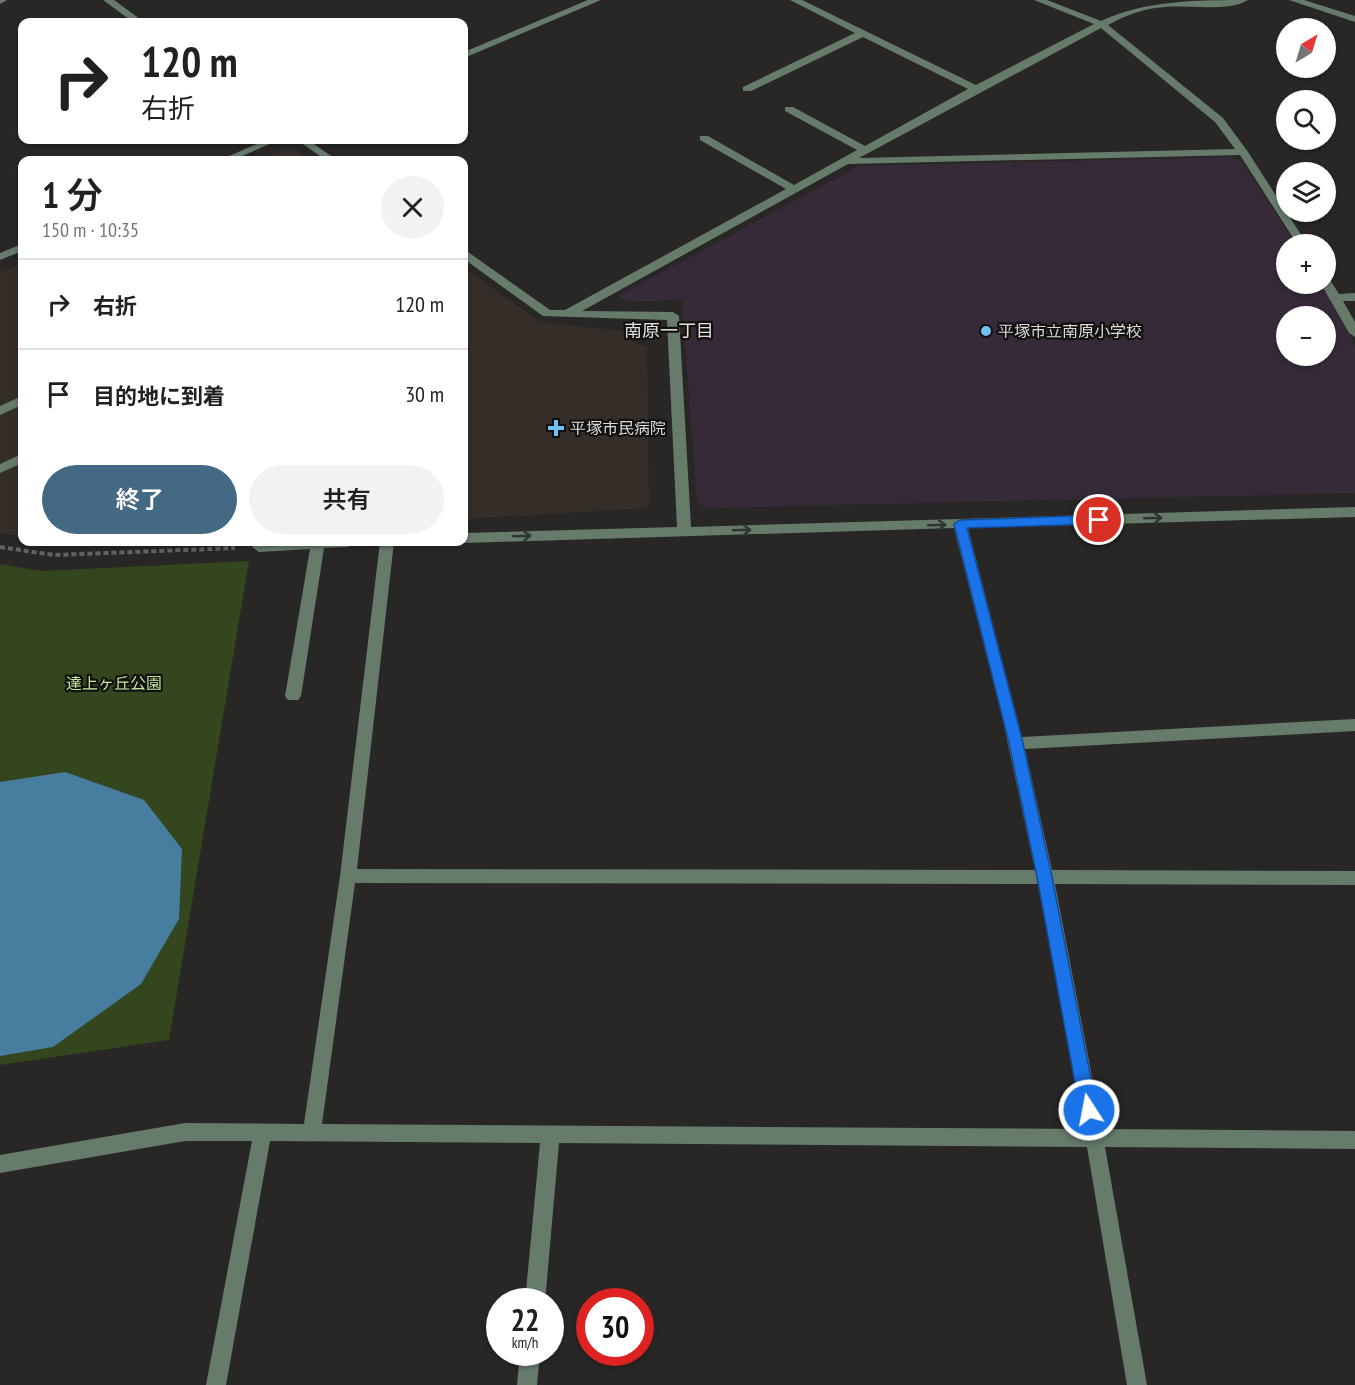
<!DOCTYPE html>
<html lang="ja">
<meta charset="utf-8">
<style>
body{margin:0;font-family:"PT Sans Narrow","Noto Sans JP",sans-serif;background:#f2f2f2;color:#202124;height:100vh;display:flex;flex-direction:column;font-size:22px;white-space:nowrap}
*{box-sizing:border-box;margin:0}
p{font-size:20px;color:#757577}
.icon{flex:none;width:33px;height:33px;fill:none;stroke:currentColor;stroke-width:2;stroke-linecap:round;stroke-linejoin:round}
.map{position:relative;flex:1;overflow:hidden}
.side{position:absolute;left:18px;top:156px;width:450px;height:390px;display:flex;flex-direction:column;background:#fff;border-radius:12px;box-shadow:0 2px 4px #0004}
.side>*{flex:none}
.guide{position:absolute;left:18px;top:18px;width:450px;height:126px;border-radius:12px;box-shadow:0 2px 4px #0004;background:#fff;color:#202124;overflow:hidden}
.needle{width:39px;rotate:38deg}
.controls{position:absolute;left:1276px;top:18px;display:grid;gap:12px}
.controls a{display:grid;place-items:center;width:60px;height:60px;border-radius:50%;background:#fff;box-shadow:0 2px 4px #0004;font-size:30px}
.speed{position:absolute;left:486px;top:1288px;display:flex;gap:12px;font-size:30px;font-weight:700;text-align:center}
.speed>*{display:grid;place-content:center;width:78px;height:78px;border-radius:50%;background:#fff;box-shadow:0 2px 4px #0004;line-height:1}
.speed small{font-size:15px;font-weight:400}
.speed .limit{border:9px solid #d22;background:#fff;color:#111}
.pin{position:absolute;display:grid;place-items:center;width:51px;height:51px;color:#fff;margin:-26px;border:3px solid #fff;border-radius:50%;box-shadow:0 2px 6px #0007}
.me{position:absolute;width:66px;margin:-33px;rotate:349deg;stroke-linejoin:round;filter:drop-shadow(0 0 4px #0008)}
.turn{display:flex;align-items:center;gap:21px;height:126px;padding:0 24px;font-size:27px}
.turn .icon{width:78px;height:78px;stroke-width:2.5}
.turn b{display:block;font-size:42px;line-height:51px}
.round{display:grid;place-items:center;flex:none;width:63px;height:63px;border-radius:32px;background:#f2f2f2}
.head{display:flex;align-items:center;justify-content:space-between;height:102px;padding:0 24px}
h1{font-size:36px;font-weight:600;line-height:45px}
.primary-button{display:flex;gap:12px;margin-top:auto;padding:12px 24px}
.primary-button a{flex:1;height:69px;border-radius:36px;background:#446982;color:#fff;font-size:24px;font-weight:600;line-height:69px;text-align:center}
.primary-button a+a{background:#f2f2f2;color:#202124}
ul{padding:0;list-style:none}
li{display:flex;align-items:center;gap:18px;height:90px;padding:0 24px;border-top:2px solid #e0e0e0}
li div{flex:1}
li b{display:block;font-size:22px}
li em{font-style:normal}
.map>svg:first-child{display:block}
</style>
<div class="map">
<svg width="1355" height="1385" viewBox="0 0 1355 1385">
<rect width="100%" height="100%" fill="#292725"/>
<path fill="#352e28" d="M284 150H296L311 160H260Z
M22 263V536L0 533V273Z
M464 268 540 322 623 331 637 344 647 347 649 508 464 519Z"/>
<path fill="#362a38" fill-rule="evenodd" d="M1229 157 1241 161 1296 244H1287V284H1321L1355 346V493L706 508 697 503 682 300 628 302 618 296 859 166ZM1287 316H1326V356H1287Z"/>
<path fill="#33461d" d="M249 561 169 1040 0 1065V564L41 571Z"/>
<path fill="#477d9e" d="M65 772 144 800 182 849 179 919 141 984 53 1047 0 1056V782Z"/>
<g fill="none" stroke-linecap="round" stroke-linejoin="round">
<path stroke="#656361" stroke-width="4" stroke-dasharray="5 3" stroke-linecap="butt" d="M0 547 54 555 235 548"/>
<path fill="#677b6b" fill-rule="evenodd" d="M0 0H7L0 4Z
M103 0H114L144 22H133Z
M588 0H601L464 58V52Z
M790 0H802L976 85 1094 24 1034 0H1047L1101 21C1146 0 1198 0 1248 0 1230 12 1187 5 1165 7 1145 8 1126 15 1108 25L1223 118 1248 152 1307 244H1297L1240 155 848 164 582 311 673 312 679 316 691 527 1355 507V517L968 528 1022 737 1355 719V731L1025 749 1052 870 1355 871V885L1055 884 1102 1129 1355 1131V1149L1105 1147 1147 1385H1127L1087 1147 559 1143 545 1302H525L540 1143 270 1141 226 1385H206L252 1141H185L0 1173V1155L185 1123 304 1124 340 876 380 542H394L357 869 1035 870 1002 716 954 528 464 543 459 542H464V533L677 527 667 320 543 316 464 259V251L468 252 550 310H565L786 189 700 140V136H708L794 185 857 150 785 111V107H793L865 146 968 89 863 37 751 91H743V87L855 33ZM1101 28 1215 122 1235 149 859 158ZM355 883 1038 884 1084 1129 322 1124Z
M1289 0H1304L1355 16V22Z
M266 140H279L233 160H220Z
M297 140H308L337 160H326Z
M22 244V251L0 260V253Z
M1326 279 1330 280 1339 294 1355 293V301H1343L1355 322V337L1349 333 1321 284H1326Z
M22 396V405L0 415V406Z
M22 454V463L0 473V464Z
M270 542H355L348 547 324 548 301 696 298 700H288L285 696 310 549 259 552 252 547 254 544Z
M520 1353H540L537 1385H517Z"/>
</g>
<defs><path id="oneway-shaft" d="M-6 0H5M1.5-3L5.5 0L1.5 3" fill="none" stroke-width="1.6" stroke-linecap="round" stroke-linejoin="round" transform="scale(1.5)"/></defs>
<g stroke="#2f352f">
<use href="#oneway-shaft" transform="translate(1153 518) rotate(-2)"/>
<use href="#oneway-shaft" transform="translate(937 525) rotate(-2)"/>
<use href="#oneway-shaft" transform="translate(742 530) rotate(-2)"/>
<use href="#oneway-shaft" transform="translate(522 536) rotate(-2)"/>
</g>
<path fill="#1a73e8" stroke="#114b97" stroke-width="1.5" d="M1099 515 1106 520 1099 524 967 528 1023 743 1052 877 1097 1110 1095 1116 1089 1118 1083 1116 1080 1110 1037 877 1009 743 954 524 960 520Z"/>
<g fill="#71c1f5" stroke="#11100f" stroke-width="2">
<circle cx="986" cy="331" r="6"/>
<path d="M553 419h6v6h6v6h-6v6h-6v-6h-6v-6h6z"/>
</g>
<g text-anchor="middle" stroke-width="4.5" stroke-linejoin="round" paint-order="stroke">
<g font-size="16" fill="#dcdbd9" stroke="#11100f" text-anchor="start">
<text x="998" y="337">平塚市立南原小学校</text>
<text x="570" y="434">平塚市民病院</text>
</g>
<g font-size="16" fill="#bfe499" stroke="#11100f">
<text x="114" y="689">達上ヶ丘公園</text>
</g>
<g font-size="18" fill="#e2dfdc" stroke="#11100f">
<text x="669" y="337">南原一丁目</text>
</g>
</g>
</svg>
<div class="controls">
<a><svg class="needle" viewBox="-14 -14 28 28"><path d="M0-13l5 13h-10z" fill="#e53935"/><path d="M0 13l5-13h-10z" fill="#757577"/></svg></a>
<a><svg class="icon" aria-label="search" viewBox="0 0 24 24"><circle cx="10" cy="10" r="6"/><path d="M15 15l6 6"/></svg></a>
<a><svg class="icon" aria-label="layers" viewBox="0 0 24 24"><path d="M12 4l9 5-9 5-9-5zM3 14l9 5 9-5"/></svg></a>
<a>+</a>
<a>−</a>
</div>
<div class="speed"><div>22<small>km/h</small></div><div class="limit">30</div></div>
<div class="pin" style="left:1099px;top:520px;background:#d93025"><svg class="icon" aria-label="arrive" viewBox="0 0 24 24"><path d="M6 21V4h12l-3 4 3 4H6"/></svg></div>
<svg class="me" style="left:1089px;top:1110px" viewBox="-20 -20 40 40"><circle r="17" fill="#1a73e8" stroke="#fff" stroke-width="3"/><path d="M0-11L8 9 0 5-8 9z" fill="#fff"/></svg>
<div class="guide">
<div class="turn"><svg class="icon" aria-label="right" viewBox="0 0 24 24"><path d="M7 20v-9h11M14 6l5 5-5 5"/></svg><div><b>120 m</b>右折</div></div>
</div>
<section class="side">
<div class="head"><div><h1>1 分</h1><p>150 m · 10:35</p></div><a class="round"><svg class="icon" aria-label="close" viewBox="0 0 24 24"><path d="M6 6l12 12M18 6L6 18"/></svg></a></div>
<ul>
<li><svg class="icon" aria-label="right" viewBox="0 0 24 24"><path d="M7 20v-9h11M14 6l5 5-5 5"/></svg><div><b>右折</b></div><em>120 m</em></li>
<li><svg class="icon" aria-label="arrive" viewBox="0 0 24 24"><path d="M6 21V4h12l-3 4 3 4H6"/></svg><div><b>目的地に到着</b></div><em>30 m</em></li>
</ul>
<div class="primary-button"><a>終了</a><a>共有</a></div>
</section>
</div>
